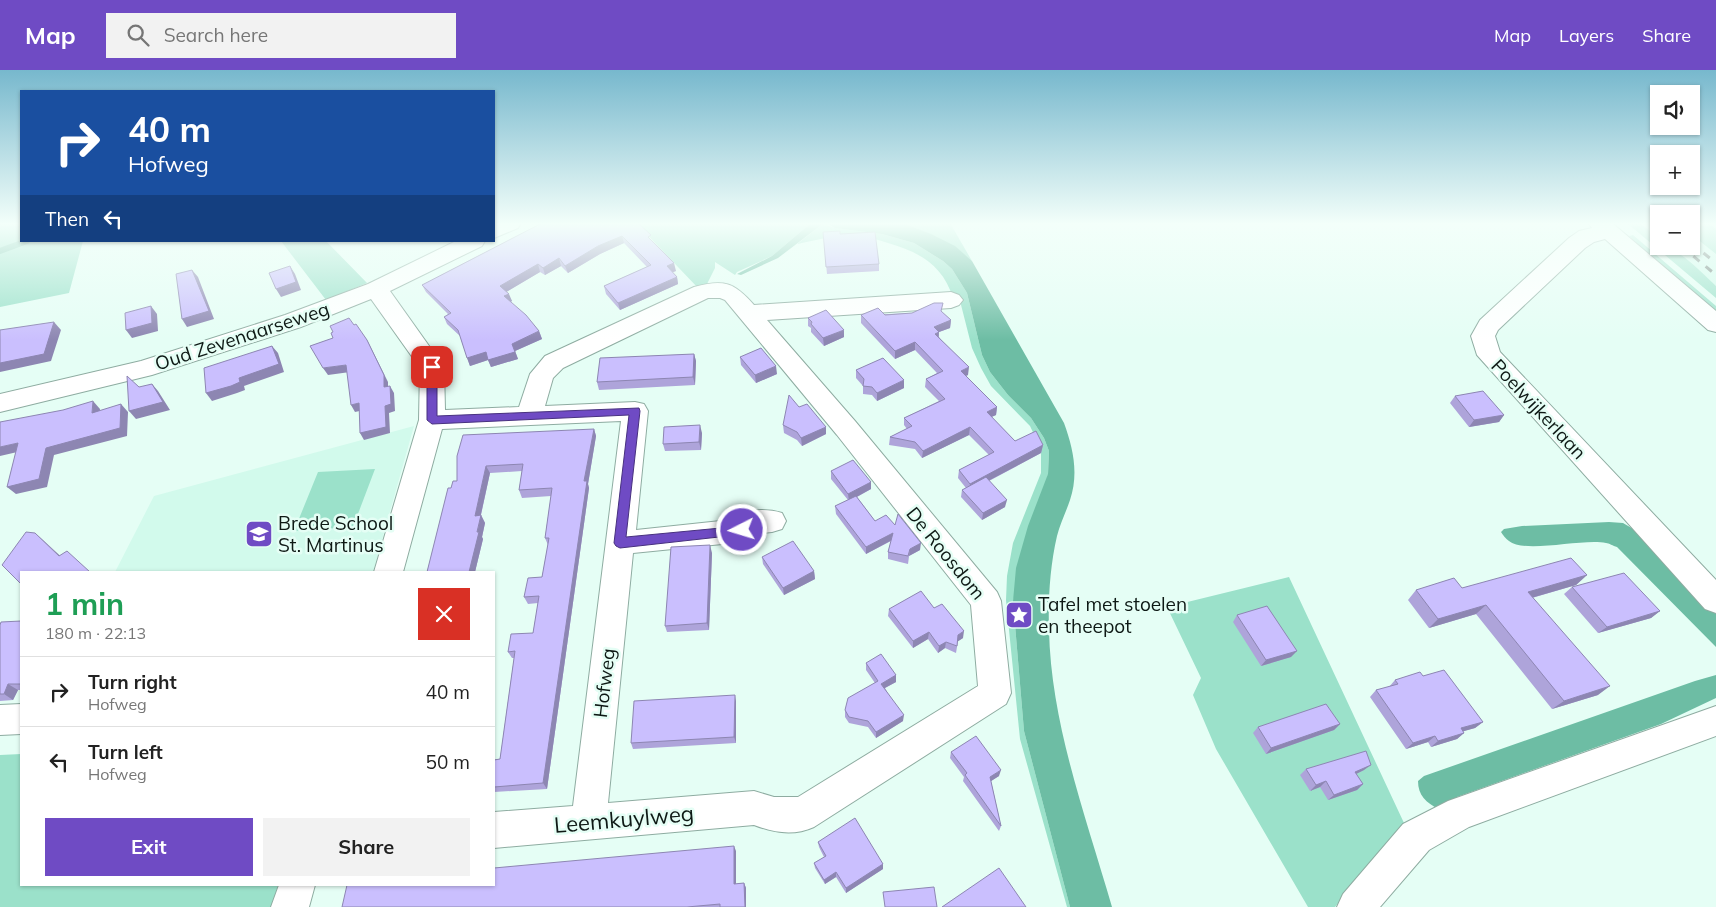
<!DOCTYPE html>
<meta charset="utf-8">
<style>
body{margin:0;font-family:Mulish,sans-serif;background:#f2f2f2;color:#222;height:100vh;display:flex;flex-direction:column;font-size:19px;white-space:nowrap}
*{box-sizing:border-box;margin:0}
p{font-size:16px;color:#767676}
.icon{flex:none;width:28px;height:28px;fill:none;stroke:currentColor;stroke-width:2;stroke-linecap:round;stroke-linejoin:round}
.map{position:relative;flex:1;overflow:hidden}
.panel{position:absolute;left:20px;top:501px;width:475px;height:315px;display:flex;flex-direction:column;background:#fff;border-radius:0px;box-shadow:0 1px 4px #0004}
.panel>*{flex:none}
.banner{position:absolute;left:20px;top:20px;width:475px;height:152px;border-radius:0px;box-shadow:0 1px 4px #0004;background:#1a4fa0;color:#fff;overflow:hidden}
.fabs{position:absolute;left:1650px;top:15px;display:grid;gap:10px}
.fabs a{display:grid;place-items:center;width:50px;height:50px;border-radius:0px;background:#fff;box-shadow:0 1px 4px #0004;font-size:25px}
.pin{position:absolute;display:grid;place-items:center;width:42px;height:42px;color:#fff;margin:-21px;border-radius:10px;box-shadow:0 2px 8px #0006}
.me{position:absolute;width:55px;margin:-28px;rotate:265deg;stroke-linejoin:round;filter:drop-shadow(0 0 4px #0008)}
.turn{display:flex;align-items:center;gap:18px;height:105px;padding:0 25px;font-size:22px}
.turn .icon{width:65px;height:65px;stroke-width:2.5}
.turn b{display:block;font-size:35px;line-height:42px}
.then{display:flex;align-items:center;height:48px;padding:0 25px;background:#0003;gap:10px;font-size:19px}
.round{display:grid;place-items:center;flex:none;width:52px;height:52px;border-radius:0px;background:#f2f2f2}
.summary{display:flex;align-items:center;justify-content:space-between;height:85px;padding:0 25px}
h1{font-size:30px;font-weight:700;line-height:38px;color:#1e9e55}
.primary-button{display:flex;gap:10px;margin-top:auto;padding:10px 25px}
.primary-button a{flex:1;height:58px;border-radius:0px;background:#6f4bc4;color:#fff;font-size:20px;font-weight:700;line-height:58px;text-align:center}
.primary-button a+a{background:#f2f2f2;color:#222}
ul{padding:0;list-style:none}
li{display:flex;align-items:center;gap:15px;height:70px;padding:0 25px;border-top:1px solid #e0e0e0}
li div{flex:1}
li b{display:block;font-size:19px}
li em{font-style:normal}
header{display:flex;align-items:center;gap:30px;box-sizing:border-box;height:70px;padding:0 25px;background:#6f4bc4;color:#fff}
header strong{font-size:24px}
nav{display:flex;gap:28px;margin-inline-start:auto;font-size:18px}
.search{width:350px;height:45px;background:#f2f2f2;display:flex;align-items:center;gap:12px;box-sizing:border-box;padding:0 18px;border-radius:0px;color:#767676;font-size:19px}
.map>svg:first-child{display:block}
</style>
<header>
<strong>Map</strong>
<div class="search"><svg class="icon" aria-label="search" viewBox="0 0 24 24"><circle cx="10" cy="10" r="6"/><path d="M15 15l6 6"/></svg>Search here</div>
<nav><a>Map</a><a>Layers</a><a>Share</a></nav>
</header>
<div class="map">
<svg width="1716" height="837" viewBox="0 0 1716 837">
<rect width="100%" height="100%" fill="#e5fef5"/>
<path fill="#d2faec" d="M1691 153H1716V216L1668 176H1691Z
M414 356 373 502H115L154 426Z"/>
<path fill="#9be1ca" d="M0 153H21V171H83L69 223 0 237Z
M636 153H811L772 186 737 202 735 205 715 192V198L706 216 699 219Z
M903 153H950L972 191C951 173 929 163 903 153Z
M1627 153H1640L1659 168V176C1677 176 1702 203 1716 216V228Z
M1691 153H1709L1716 159V184L1691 164Z
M823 154 835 158 882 164 914 173 943 191 952 199 967 223 982 285 990 302 1008 325 1031 348 1044 368 1049 381 1048 405 1013 531 1024 661 1070 837H1067L1020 669 1006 530 1007 506 1013 473 1041 403V379L1030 356 991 316 981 298 972 278 959 227 953 228C943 195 919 182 888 173 878 170 865 165 854 165 835 165 816 170 797 174Z
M1633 165 1716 236V246L1629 166Z
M281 171H326L367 213 326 230Z
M375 399 353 457 294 461 318 402Z
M1289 507 1404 753 1335 837H1308L1216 679 1193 625 1201 608 1167 537Z
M21 684V815H278L272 837H0V685Z"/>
<path fill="#6dbda4" d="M811 153H824L778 188 741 205 737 204 772 186Z
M826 153H903L931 164 955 176 972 191 1064 353C1073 378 1079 403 1070 430 1066 442 1060 454 1057 466 1050 496 1048 529 1049 560 1051 654 1086 747 1112 837H1070L1024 661 1013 531 1016 498 1028 456 1048 404 1049 381 1044 368 1031 348 1008 325 990 302 982 285 967 223 952 199 943 191 914 173 882 164 835 158Z
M1609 452 1623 453 1635 460 1716 544V577L1617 477C1613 476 1609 473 1606 473 1583 468 1525 484 1509 471 1506 469 1503 465 1501 462L1504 459 1522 456Z
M1716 605V628L1661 654 1457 727 1439 739C1426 733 1418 725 1418 711L1424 706 1695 611Z"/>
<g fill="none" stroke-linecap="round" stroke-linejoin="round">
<path stroke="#6dbda4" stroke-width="6" d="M0 181 27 171"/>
<g stroke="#8eaca1" stroke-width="2">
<path id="minor" d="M494 153H521L518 158 494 168Z
M1588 153H1612L1716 241V262L1708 260 1605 169 1594 172 1585 178 1498 260 1495 266 1500 282 1716 510V543L1705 539 1477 285 1471 266 1480 250 1569 168 1579 161 1592 158Z
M456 171H485L482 176 390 221 444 297 445 340 519 337 530 304 545 286 694 217C724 209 734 212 754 235L951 222 959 225 963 230 959 235 951 238 767 250 855 351 997 522 1001 531 1011 623 1006 634 814 757C794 766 775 763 754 755L494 778V742L573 736 621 351 442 359 403 502H374L419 350 420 298 371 229 301 257 152 305 0 342V324L141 291 285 245 368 214ZM708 228H720L725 230 837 365 971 535 978 616 798 727H774L754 721 608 733 633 483 742 472 752 468 754 464 772 462 782 459 786 451 782 443C766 438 748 440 732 445L730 450 636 460 648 341 644 334 635 332 545 336 553 308 563 298Z
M21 634V664L0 665V635Z
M1716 636V666L1469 757 1429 780 1380 837H1337L1343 824 1403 754 1448 731Z
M279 815H315L309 837H271Z"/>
</g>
<use href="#minor" fill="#fff" fill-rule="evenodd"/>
<path stroke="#697a74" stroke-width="3" stroke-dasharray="8 8" stroke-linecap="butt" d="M1652 153 1659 158
M1691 173 1716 193
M1681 176 1716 205"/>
</g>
<path fill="#aea4da" d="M542 153 652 171 676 201 672 202 677 207 678 214 620 240 606 224 604 216 647 197 624 173 600 184 568 203 561 196 545 205 540 202 506 222 512 231 510 232 539 261 542 269 515 281 518 289 491 297 488 290 470 296 460 266 447 254 444 247 448 244 426 222 422 215Z
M823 162 879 194V201L827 204Z
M942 242 951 250 950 258 939 262V267L968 305 966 306 997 337 996 345 991 347 1015 371 1043 375 1041 383 989 411 1005 437 982 450 961 427 962 420 966 418 958 408 959 400 989 385 969 365 922 388 915 379 889 375 890 367 907 359 904 355V348L939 331 925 317 926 309 937 303 915 280 895 289 861 253V245Z
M808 248 844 267 824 276 811 262V258L808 256Z
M694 284 696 291 695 315 599 320 597 312Z
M740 287 777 304 756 313 741 295Z
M856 300 904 318 877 331 872 325 863 324V316L856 308Z
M1455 326 1504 345 1499 352 1469 357 1450 333Z
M799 337 826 364 802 376 797 370 784 363 783 355Z
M594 359 596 366 588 414 589 418 547 719 494 722V690L500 689 514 588H512L508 582 533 563 538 533 528 534 524 527 542 507 548 475 545 468 551 426 522 428 519 420 522 401 490 403 481 445 485 453 482 467 483 469 475 502H427L451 418 457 411V386Z
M702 363 701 380 665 381 663 374Z
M831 401 871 412V419L857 427 875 451 895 455 920 480 909 486 908 494 888 489V482L891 471 866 484 836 444 835 436 848 430 831 409Z
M712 483 709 560 667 562 665 556Z
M762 487 814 501 815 509 784 525 763 494Z
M1587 505 1576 515 1532 528 1598 625 1552 639 1476 544 1429 558 1408 530 1416 520 1462 518Z
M1572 517 1660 541 1651 548 1598 563 1564 524Z
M934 538 963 568 958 571 956 583 945 578 938 583 928 569 913 578 888 546 889 539Z
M1237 545 1291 587 1261 596 1233 552Z
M21 551V620H18L13 630 0 631V555Z
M866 593 896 605V612L885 618 903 651 876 668 868 657 849 653 845 647V640L875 613 866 600Z
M1423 606 1483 652 1475 658 1463 661 1464 663 1457 669 1431 677 1428 672 1406 679 1370 627 1376 620 1389 617 1395 610Z
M736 631V673L633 679 631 673Z
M1340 654 1334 660 1266 684 1253 663 1258 657Z
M951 682 999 706 991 711 1001 756 999 761 963 711 964 707 950 688Z
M1306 699 1364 700 1356 704 1363 714 1357 720 1328 730 1320 717 1310 721 1300 705Z
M818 772 883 794V799L846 823 836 807 825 814 815 798 814 793 824 787 819 777Z
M736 781V814L744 813 746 818V837H342Z"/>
<path fill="#8d86b2" d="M622 166 624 173 600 184 568 203 565 196 598 176Z
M559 188 561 196 545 205 543 198Z
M674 193 676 201 668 204 667 196Z
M538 194 540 202 503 224 500 216Z
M290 196 295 204 301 220 281 227 276 219Z
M192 200 198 207 214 249 187 257 182 249Z
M677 207 678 214 620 240 618 233Z
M509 224 512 231 507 234 504 226Z
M151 236 157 244 158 261 132 268 126 260Z
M951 250 950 258 939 262 938 270 935 272 934 257Z
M54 252 61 260 51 291 0 302V293Z
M844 260V267L824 276 823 268Z
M539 261 542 269 515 281 518 289 491 297 488 290 470 296 467 288 512 274Z
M367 270 388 312V324L384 317Z
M915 272V280L895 289V281Z
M272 276 278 283 284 302 244 316 245 320 237 323 212 331 206 323 239 308Z
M694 284 696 291 695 315 693 307Z
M346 295 350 302 328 305 323 298Z
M776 296 777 304 756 313 755 305Z
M969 297 968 305 960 308 961 301Z
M904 310V318L877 331V323Z
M152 314 158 321 170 340 136 349 129 341Z
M390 316 394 323 395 341 389 343 390 363 364 370 360 363 385 336Z
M93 331 100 339 99 350 92 343Z
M359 333 364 340 355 342 351 335Z
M121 334 128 342 127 366 54 385 47 417 16 424 7 417 46 378Z
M997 337 996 345 985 350 987 342Z
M1504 345 1499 352 1469 357 1474 350Z
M700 355 702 363 701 380 699 372Z
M826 357V364L802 376 801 368Z
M970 357 969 365 922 388 923 381Z
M594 359 596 366 588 414 589 418 547 719 543 713 584 411Z
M18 373 26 380 0 386V377Z
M1043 375 1041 383 969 421 970 414Z
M486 396 490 403 479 453 475 446Z
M871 412V419L849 431 848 424Z
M1007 430 1005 437 982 450 983 443Z
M481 445 485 453 482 467 483 469 475 502H469Z
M35 463 43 470 68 493 59 486Z
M893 463 892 470 866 484V477Z
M921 473 920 480 909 486 908 494 910 479Z
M710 475 712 483 709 560 707 553Z
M814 501 815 509 784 525 783 518Z
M1587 505 1576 515 1517 532 1528 522Z
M1486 535 1476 544 1429 558 1438 549Z
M1660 541 1651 548 1598 563 1607 557Z
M964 561 963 568 957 572 958 565Z
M929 562 928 569 913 578V571Z
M946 572 945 578 938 583 939 576Z
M1297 581 1291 587 1261 596 1266 590Z
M896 605V612L881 620V614Z
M8 614 18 620 13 630 4 624Z
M1610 616 1598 625 1552 639 1564 631Z
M735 625 736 631V673L734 667Z
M904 645 903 651 876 668V662Z
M1483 652 1475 658 1454 664 1461 658Z
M1340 654 1334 660 1266 684 1271 678Z
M1464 663 1457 669 1431 677 1438 671Z
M1435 666 1428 672 1406 679 1413 673Z
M1371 695 1364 700 1348 708 1355 702Z
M1001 700 999 706 988 713 990 707Z
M1326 711 1320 717 1310 721 1316 715Z
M1363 714 1357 720 1328 730 1334 725Z
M734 776 736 781V819L734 814Z
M883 794V799L846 823V818Z
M836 802V807L825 814 824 810Z
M744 813 746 818V837H745Z"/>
<path fill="#cabffe" stroke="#8d86b2" d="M542 153H638L651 165 648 167 674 193 667 196 677 207 618 233 604 216 651 195 622 166 598 176 565 196 559 188 543 198 538 194 500 216 509 224 504 226 526 245 539 261 512 274 515 282 488 290 486 282 467 288 458 260 444 247 451 243 422 215Z
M840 161V164L875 162 879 194 826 197 823 162Z
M290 196 296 212 276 219 269 203Z
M192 200 209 241 182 249 176 204Z
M934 233H943L941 241 951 250 934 257 939 262 935 264 969 297 961 301 997 337 987 342 1015 371 1036 361 1043 375 970 414 959 400 994 382 970 357 923 381 915 372 890 367 912 356 904 348 945 329 926 309 943 301 915 272 895 281 861 245 878 238 885 245 912 243Z
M151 236 152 253 126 260 125 243Z
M826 240 844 260 823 268 811 254 812 252 808 248Z
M349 248 354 255 356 254 367 270 384 305V317L390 316 391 334 385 336 386 357 360 363 359 333 351 335 346 295 323 298 310 276 333 268 331 263 333 262 330 256Z
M54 252 44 284 0 293V260Z
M272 276 279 294 239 308 240 312 231 316 206 323 204 298Z
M761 278 776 296 755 305 740 287Z
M694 284 693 307 597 312 600 288Z
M883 288 904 310 877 323 872 317 863 316 864 309 856 300Z
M127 306 139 317 152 314 163 332 129 341Z
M1483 321 1504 345 1474 350 1455 326Z
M789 325 799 337 807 334 826 357 801 368 797 362 783 355Z
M93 331 92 343 121 334 120 358 46 378 39 409 7 417 18 373 0 377V352L63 340Z
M700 355 699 372 663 374 664 357Z
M594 359 584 411H587L543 713 494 717V690L500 689 515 581 508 582 511 564 533 563 539 526 524 527 528 508 542 507 549 468H545L552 418 519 420 523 394 486 396 475 446 481 445 477 462H479L469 502H427L448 418H451L453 411H457V386L463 365Z
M853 390 871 412 848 424 831 401Z
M986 407 1007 430 983 443 962 420Z
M856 426 875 451 886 445 895 455 898 444 921 473 910 479 908 486 888 482 893 463 866 477 835 436Z
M26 462 35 463 59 486 67 481 90 502H21V514L2 495Z
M793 471 814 501 783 518 762 487Z
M710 475 707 553 665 556 671 477Z
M1571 488 1587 505 1528 522 1610 616 1564 631 1486 535 1438 549 1416 520 1454 508 1462 518Z
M1624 503 1660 541 1607 557 1572 517Z
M921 521 934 538 942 534 964 561 958 565 957 576 946 572 939 576 929 562 913 571 889 539Z
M1267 536 1297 581 1266 590 1237 545Z
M21 551V614H8L4 624H0V555L1 552Z
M881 584 896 605 881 614 904 645 876 662 868 651 849 647 845 640 848 628 878 611 866 593Z
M1444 600 1483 652 1461 658 1464 663 1438 671 1435 666 1413 673 1376 620 1398 614 1395 610 1420 602 1423 606Z
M735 625 734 667 631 673 634 631Z
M1326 634 1340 654 1271 678 1258 657Z
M976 666 1001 700 990 707 1001 756 965 705 967 703 951 682Z
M1366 681 1371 695 1355 702 1363 714 1334 725 1326 711 1316 715 1306 699Z
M855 748 883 794 846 818 836 802 824 810 814 793 826 786 818 772Z
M734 776V814L744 813 745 837H720V834L687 837H342L347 815H494V798Z
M999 798 1026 837H942Z
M934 817 937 837H885L883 822Z"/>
<linearGradient id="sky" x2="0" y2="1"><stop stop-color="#77b8cd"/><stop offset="0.57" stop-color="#f3fffa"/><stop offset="1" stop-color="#f3fffa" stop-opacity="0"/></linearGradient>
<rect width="1716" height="270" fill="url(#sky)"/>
<path fill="#6f4bc4" stroke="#48317f" d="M432 293 437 297V346L639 338 640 341 626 467 742 456 746 457 748 460 746 464 620 478 616 476 614 473 629 345 432 354 427 350V297Z"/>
<defs>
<g id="school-square" transform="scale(1.4375)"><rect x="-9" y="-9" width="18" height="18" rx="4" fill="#6f4bc4" stroke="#e5fef5"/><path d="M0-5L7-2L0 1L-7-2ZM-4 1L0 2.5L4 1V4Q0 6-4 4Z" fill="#fff"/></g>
<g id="sight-square" transform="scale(1.4375)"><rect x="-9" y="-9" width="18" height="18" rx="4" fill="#6f4bc4" stroke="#e5fef5"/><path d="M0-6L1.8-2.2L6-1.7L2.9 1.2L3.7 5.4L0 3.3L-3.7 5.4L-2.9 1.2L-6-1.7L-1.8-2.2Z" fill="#fff"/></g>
</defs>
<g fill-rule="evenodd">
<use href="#school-square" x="259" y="464"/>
<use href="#sight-square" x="1019" y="545"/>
</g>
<g text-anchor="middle" stroke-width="5" stroke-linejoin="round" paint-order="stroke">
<g font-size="19" fill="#0e1915" stroke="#e5fef5">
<text transform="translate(242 266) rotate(-18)" y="7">Oud Zevenaarseweg</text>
<text transform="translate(1539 339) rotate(47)" y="7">Poelwijkerlaan</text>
<text transform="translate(946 483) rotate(51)" y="7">De Roosdom</text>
<text transform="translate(604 613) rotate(-83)" y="7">Hofweg</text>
</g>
<g font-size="19" fill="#0e1915" stroke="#e5fef5" text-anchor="start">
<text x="278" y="460">Brede School<tspan x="278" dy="22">St. Martinus</tspan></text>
<text x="1038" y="541">Tafel met stoelen<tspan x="1038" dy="22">en theepot</tspan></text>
</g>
<g font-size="22" fill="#0e1915" stroke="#e5fef5">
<text transform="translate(624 749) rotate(-5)" y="8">Leemkuylweg</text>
</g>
</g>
</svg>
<div class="fabs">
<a><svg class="icon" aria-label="sound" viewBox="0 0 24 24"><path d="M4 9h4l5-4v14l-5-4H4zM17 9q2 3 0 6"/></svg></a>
<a>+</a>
<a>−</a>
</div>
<div class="pin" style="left:432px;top:297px;background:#d93025"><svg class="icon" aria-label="arrive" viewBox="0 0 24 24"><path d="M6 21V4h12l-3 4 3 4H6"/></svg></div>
<svg class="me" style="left:742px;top:460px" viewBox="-20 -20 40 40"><circle r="17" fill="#6f4bc4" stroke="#fff" stroke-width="3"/><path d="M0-11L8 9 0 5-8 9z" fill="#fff"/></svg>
<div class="banner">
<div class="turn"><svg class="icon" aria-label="right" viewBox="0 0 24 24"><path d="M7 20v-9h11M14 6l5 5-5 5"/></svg><div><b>40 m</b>Hofweg</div></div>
<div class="then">Then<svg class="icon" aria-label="left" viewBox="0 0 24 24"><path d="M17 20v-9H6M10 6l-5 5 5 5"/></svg></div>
</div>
<section class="panel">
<div class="summary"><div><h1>1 min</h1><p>180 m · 22:13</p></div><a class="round" style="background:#d93025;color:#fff"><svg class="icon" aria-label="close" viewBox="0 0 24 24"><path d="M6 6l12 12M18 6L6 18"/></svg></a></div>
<ul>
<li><svg class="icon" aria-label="right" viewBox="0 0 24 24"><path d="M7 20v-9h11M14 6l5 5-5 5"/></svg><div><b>Turn right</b><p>Hofweg</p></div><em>40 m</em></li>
<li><svg class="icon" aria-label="left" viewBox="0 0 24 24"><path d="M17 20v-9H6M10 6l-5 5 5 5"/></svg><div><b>Turn left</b><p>Hofweg</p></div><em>50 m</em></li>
</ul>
<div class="primary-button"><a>Exit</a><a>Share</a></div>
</section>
</div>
